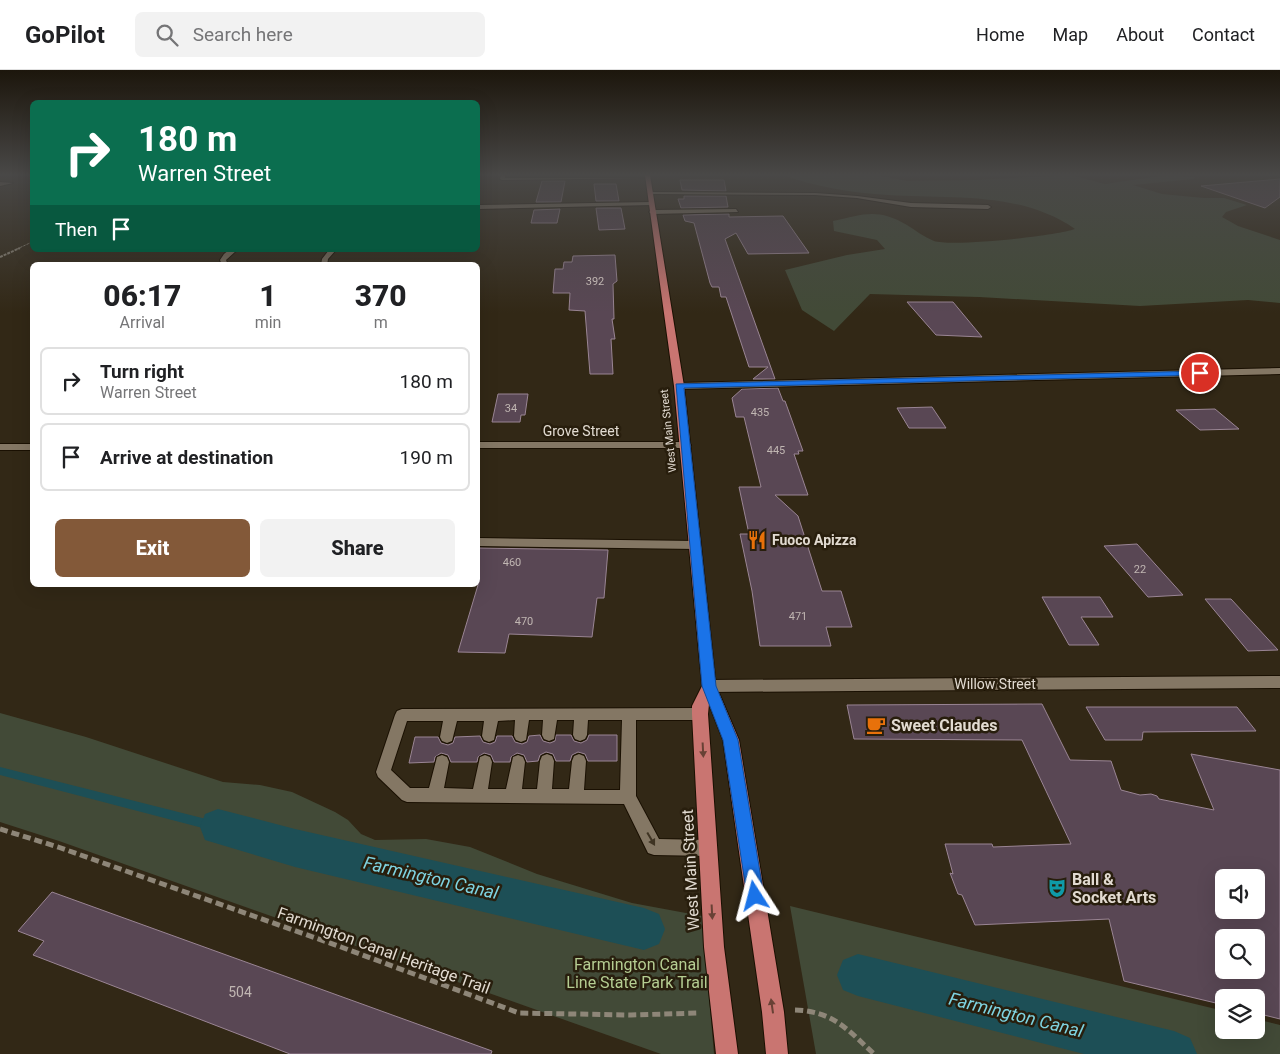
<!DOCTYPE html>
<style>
body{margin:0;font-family:Roboto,sans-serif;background:#f2f2f2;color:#202124;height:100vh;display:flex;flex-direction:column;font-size:19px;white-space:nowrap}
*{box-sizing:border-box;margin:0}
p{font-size:16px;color:#757577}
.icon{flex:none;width:28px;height:28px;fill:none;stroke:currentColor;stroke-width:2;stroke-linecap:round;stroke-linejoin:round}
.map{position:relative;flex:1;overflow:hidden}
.panel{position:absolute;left:30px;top:192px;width:450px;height:325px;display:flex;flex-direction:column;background:#fff;border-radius:8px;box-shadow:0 5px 20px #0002}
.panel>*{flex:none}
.guide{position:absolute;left:30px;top:30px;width:450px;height:152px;border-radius:8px;box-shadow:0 5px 20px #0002;background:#0b6e4f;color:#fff;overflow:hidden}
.controls{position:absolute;left:1215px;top:799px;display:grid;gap:10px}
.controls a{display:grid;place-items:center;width:50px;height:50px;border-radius:8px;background:#fff;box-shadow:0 5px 20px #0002;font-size:25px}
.pin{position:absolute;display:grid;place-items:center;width:42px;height:42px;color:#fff;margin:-21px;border:2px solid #fff;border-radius:50%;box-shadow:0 1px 5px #0007}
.me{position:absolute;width:55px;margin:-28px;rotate:351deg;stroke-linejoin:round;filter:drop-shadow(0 0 4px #0008)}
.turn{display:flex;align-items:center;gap:18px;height:105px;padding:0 25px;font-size:22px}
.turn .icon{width:65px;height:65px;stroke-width:2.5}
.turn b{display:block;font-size:35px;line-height:42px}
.then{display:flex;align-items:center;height:48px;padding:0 25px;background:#0003;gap:10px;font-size:19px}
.eta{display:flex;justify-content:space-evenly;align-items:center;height:85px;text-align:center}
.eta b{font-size:30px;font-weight:800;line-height:35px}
.primary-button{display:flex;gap:10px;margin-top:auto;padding:10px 25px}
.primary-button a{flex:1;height:58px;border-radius:8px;background:#835939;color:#fff;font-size:20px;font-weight:800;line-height:58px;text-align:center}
.primary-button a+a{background:#f2f2f2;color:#202124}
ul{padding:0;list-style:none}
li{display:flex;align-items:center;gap:15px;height:68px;margin:0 10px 8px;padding:0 15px;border:2px solid #e0e0e0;border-radius:8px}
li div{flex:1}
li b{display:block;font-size:19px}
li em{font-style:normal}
header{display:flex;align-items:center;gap:30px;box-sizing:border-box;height:70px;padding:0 25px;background:#fff;border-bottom:1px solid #e0e0e0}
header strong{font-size:24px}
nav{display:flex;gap:28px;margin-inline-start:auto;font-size:18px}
.search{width:350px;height:45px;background:#f2f2f2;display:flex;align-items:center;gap:12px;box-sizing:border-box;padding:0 18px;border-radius:8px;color:#757577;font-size:19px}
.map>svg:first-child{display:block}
</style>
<header>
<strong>GoPilot</strong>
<div class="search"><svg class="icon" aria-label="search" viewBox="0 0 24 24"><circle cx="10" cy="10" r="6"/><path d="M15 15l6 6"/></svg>Search here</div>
<nav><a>Home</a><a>Map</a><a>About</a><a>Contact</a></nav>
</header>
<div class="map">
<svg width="1280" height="984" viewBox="0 0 1280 984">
<rect width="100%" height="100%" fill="#322816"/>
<path fill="#424a37" d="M783 105H876L907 111 974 110 1071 105 1105 114 1167 105 1195 107 1194 109 1133 115 1162 124 1204 128H1224L1247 135 1226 142 1222 147 1238 156 1280 170V233L1248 230 1140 236 979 227 870 224 834 261 802 240 785 200 847 185 885 179 877 170 834 161 833 151C864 144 878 138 907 155 915 160 924 167 934 171 953 177 1055 166 1075 159 1020 121 952 129 888 125 853 123 816 117 783 105Z
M0 643 86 667 223 712 260 715 292 722 335 742 348 750 361 764 375 770 426 769 470 777 537 804 632 833 702 846 714 984H661L59 771 0 752Z
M790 836 1224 941V960H1256V949L1280 955V984H816Z"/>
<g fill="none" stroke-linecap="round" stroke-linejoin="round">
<path fill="#1d4f56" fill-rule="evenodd" d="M0 697 218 752 222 753 223 757 222 761 218 762 0 705Z"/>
<path fill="#1d4f56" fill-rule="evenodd" d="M218 739 295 759 644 838 659 844 665 859 659 874 644 880 295 797 205 770 200 757 205 744Z
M858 884 1174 961 1190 968 1197 984H1084L858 926 843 920 837 905 843 890Z"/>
</g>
<path fill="#594754" stroke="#9a8594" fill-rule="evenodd" d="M1280 109V127L1265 138 1201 116Z
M680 110H724L726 121 682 120Z
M542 111H565L561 132H536Z
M594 114H616L619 131H596Z
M684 126H726L728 137 681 138 678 129H684Z
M596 138H621L625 159 599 160Z
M560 139 557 153H531L534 140Z
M729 144V147L783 146 809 183 748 184 736 163 725 169 775 309H753L768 297H749L726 227H721L719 217H712L710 213 694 153 685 151 683 145Z
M615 185 617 211 613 214 614 249H612L615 269H611L613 304H590L585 241 569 240 570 223H553L555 199H563L564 192H572L573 186Z
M907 232H953L982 267 936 265Z
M778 318 783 331H785L803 381H798L799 384H794L808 425H775L798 446 822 521H841L852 557H826L831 576H760L752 521 740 464H749L739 417H761L744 347H736L732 328 742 319Z
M498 324H528L525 345H521L520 352H492Z
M932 337 946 358H909L897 338Z
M1215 339 1239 359 1200 360 1176 340Z
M1137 474 1183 525 1148 527 1104 476Z
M478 478 608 480 604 528H597L592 567 509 564 505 583 458 582 478 515Z
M1042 527H1100L1113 547H1081L1099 575H1069Z
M1205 529H1231L1278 580 1248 581Z
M1042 634 1070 690 1111 691 1121 720 1140 725 1151 724 1157 726 1159 729 1214 740 1191 684 1280 700V949L1256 943V928H1224V935L1124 911 1109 849 975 855 962 825 958 824 950 803 953 804 945 774H992L993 777 1071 774 1022 670 854 669 847 635ZM1224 808H1256V840H1224ZM1224 868H1256V900H1224Z
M1086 637H1237L1256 661 1143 662 1142 670H1105Z
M540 665 543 671 550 673 555 671 556 665H571L574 671 581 673 587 670 589 665H617V691H588L585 684 578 682 572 685 570 691H556L553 684 546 682 540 685 538 691 527 692 524 685 517 683 511 687 510 692H494L491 685 484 683 478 687 477 692H451L448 685 441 683 435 687 434 692 409 693 415 667H438L441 673 448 675 453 673 455 667 480 666 483 672 490 674 495 672 497 666H512L515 672 522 674 527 672 529 666Z
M52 822 492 981 491 984H290L33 885 44 871 18 861Z"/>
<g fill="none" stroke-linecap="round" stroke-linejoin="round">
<g stroke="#1a1002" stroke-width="2">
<path id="lane" d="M501 105H505V108H650L502 110 500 109Z
M650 122 815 123 857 126 911 133 988 135 991 137 988 139 911 137 857 128 815 125 648 124Z
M736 139 738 142 652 144 649 142 652 140Z
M478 468 696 471 701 475 696 479 478 476Z
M700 638 705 640 707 644 705 648 700 650H636V726L659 769 708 770 714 772 716 778 714 784 708 786 654 785 648 783 624 734 407 732 402 730 378 707 376 702 395 645 397 641 402 639ZM515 650 514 666 516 670 521 672 526 670 529 650H543L542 665 544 669 549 671 554 669 557 650H574L573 665 575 669 580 671 585 669 587 665 588 650H622L620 720H584L586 691 584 686 579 684 574 686 572 691 569 719H552L554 691 552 686 547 684 542 686 540 691 537 719H522L525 692 523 687 518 685 513 687 506 719H488L492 692 490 687 485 685 480 687 473 719 444 718 449 692 447 687 442 685 437 687 429 718H410L391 700 407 651H443L440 667 442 671 447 673 452 671 457 651H484L482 666 484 670 489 672 494 670 498 651Z"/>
</g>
<g stroke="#1a1002" stroke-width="2">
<path id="street" d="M0 112 13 113 0 116Z
M651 132 653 135 478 139V135Z
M229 180H237L226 190 228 195H222L220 190 224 184Z
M329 180H336L328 189 327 195H321L322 189Z
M1280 298V304L679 319 674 316 679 313Z
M478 372H686L691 375 686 378H478Z
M0 374H32V380H0Z"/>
</g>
<g stroke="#1a1002" stroke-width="2">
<path id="secondary" d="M1280 606V618L709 622 704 620 702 616 704 612 709 610Z"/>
</g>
<g stroke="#1a1002" stroke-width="2">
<path id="primary" d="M645 105H650L684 316 716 616 739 670 784 942 788 984H766L762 942 723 670 709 634 708 644 724 877 738 984H716L704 877 692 644V636L702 616 674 316Z"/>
</g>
<path stroke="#8e8678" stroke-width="1" stroke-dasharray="2.5 1" stroke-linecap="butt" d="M17 179 32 172"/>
<path stroke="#8e8678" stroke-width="2" stroke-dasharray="3 1" stroke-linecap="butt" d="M0 187 20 178"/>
<path stroke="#8e8678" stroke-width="5" stroke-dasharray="8 4" stroke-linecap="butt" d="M0 759 58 777 341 877 519 943 631 945 699 943
M795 940C833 941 848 960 874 984"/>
<use href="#lane" fill="#847764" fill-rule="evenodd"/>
<use href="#street" fill="#847764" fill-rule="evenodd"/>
<use href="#secondary" fill="#847764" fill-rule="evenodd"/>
<use href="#primary" fill="#c97571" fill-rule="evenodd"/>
</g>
<defs><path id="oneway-solid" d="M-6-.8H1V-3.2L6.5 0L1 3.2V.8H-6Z" transform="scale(1.25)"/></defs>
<g fill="#684135">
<use href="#oneway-solid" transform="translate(703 680) rotate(87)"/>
<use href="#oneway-solid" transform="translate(712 842) rotate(87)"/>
<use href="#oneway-solid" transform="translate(772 936) rotate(-98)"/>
</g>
<use fill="#3f3423" href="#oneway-solid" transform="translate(651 769) rotate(60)"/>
<linearGradient id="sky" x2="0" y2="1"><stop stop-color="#1c160c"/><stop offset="0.43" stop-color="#494847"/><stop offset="1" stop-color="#494847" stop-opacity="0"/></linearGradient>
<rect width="1280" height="243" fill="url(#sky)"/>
<path fill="#1a73e8" stroke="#114b97" d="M1200 301 1203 302V305L684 318 716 616 738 670 764 826 761 833 755 835 749 833 747 826 723 670 702 616 676 314Z"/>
<defs>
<g id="restaurant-bare" transform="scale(1.5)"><path d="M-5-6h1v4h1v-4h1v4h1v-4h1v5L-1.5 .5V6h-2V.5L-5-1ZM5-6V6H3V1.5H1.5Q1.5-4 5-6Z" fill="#e8710a" stroke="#281e0d" stroke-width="2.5" paint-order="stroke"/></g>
<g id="cafe-bare" transform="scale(1.5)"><path d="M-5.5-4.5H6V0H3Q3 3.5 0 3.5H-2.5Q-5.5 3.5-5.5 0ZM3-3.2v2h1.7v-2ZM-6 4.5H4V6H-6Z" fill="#e8710a" stroke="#281e0d" stroke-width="2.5" paint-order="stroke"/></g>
<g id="theatre-bare" transform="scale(1.5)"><path d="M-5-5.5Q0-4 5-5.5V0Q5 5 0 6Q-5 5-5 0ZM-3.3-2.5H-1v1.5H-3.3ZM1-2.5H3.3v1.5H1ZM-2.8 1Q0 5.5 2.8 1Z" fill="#0f9aa8" stroke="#281e0d" stroke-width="2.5" paint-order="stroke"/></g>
</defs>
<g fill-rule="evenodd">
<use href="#restaurant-bare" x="757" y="470"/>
<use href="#cafe-bare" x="876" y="655"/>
<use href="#theatre-bare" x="1057" y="818"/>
</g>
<g text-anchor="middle" stroke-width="5" stroke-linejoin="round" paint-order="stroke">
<g font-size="11" fill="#c0b6b2">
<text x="595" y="215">392</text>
<text x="511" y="342">34</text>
<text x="760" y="346">435</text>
<text x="776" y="384">445</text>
<text x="512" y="496">460</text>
<text x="1140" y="503">22</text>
<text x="798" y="550">471</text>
<text x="524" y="555">470</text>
</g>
<g font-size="11" fill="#e2dbd1" stroke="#281e0d">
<text transform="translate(668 361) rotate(-96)" y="4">West Main Street</text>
</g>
<g font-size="14" fill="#e2dbd1" stroke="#281e0d">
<text x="581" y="366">Grove Street</text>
<text x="995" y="619">Willow Street</text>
</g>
<g font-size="14" font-weight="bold" fill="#e2dbd1" stroke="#281e0d" text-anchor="start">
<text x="772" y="475">Fuoco Apizza</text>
</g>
<g font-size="14" fill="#c0b6b2">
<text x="240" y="927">504</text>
</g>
<g font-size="16" font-weight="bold" fill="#e2dbd1" stroke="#281e0d" text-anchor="start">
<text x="891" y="661">Sweet Claudes</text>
<text x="1072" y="815">Ball &amp;<tspan x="1072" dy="18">Socket Arts</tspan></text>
</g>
<g font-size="16" fill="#e2dbd1" stroke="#281e0d">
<text transform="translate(690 800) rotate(-93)" y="6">West Main Street</text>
<text transform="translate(384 880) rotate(20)" y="6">Farmington Canal Heritage Trail</text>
</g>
<g font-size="16" fill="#b5cd92" stroke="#281e0d">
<text x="637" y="900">Farmington Canal<tspan x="637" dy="18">Line State Park Trail</tspan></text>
</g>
<g font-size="18" font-style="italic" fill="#7ed3e0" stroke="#281e0d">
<text transform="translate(431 808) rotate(13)" y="6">Farmington Canal</text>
<text transform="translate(1016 945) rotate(14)" y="6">Farmington Canal</text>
</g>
</g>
</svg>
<div class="controls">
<a><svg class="icon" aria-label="sound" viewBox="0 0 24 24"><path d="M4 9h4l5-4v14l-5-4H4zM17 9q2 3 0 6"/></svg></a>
<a><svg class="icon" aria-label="search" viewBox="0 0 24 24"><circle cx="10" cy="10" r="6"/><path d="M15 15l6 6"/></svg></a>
<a><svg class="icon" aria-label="layers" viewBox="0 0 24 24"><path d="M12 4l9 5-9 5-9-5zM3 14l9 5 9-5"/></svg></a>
</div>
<div class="pin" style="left:1200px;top:303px;background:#d93025"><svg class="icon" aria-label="arrive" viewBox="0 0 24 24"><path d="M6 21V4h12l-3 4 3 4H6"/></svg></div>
<svg class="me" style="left:755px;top:826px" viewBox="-20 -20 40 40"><path d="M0-17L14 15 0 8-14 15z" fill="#1a73e8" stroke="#fff" stroke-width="4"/></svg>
<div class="guide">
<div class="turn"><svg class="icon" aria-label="right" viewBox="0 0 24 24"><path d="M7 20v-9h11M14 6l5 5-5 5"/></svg><div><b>180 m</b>Warren Street</div></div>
<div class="then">Then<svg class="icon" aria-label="arrive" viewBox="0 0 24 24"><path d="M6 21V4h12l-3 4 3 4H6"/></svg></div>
</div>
<section class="panel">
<div class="eta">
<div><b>06:17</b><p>Arrival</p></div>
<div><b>1</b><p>min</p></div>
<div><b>370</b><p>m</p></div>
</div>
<ul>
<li><svg class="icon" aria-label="right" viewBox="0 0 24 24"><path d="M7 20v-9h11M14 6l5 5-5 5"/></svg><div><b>Turn right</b><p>Warren Street</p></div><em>180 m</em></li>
<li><svg class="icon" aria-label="arrive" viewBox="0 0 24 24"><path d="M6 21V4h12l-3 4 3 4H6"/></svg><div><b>Arrive at destination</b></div><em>190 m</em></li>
</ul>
<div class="primary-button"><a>Exit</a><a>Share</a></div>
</section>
</div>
